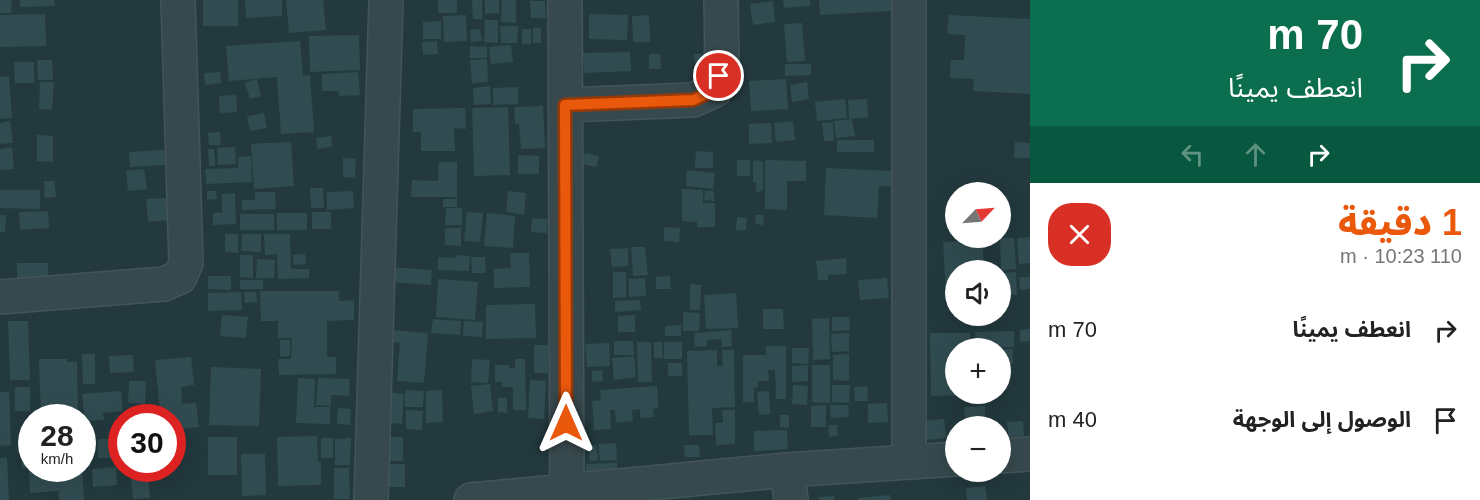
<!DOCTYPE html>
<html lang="ar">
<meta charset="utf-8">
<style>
body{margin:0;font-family:Arial,"Noto Sans Arabic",sans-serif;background:#f6f6f6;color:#222;direction:rtl;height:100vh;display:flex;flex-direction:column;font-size:22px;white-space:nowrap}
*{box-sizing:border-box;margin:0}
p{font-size:20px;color:#767676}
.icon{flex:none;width:33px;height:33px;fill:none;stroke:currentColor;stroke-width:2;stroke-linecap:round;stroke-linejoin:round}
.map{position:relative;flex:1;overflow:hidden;direction:ltr}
.sheet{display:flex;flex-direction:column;background:#fff;width:450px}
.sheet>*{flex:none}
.banner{background:#0b6e4f;color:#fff;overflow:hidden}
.needle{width:39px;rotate:65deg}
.controls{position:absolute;left:945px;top:182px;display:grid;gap:12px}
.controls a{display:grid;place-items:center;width:66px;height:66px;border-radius:50%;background:#fff;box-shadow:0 6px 24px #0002;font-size:30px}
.speed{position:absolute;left:18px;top:404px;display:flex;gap:12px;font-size:30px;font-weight:700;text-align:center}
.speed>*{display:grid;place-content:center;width:78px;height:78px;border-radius:50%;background:#fff;box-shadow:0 6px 24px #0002;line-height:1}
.speed small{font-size:15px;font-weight:400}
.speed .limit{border:9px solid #d22;background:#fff;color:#111}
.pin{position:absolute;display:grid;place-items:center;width:51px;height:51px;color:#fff;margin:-26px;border:3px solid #fff;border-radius:50%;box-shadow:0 2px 6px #0007}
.me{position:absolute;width:66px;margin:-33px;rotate:0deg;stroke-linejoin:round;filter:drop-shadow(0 0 4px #0008)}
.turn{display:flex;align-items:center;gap:21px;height:126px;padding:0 18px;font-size:27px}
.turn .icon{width:78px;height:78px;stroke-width:2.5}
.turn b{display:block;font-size:42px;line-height:51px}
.lanes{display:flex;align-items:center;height:57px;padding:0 18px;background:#0003;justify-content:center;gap:30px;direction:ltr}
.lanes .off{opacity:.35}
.round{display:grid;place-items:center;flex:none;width:63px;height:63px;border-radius:24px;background:#f6f6f6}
.summary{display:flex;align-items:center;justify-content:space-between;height:102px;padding:0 18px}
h1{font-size:36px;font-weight:800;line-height:45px;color:#ea580c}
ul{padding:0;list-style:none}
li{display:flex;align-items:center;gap:18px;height:90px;padding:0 18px}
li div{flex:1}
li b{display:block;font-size:22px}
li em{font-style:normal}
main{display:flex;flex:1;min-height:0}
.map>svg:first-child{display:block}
</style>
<main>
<section class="sheet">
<div class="banner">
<div class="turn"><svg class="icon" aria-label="right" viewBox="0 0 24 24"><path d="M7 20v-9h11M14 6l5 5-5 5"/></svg><div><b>70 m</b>انعطف يمينًا</div></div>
<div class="lanes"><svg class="icon off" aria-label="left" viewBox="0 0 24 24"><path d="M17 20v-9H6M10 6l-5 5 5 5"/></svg><svg class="icon off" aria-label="ahead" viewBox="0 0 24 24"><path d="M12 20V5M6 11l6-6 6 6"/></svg><svg class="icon" aria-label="right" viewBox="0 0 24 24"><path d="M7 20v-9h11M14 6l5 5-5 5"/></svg></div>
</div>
<div class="summary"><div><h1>1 دقيقة</h1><p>110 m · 10:23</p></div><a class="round" style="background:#d93025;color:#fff"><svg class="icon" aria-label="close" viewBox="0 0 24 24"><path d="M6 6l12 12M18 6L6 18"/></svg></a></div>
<ul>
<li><svg class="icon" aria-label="right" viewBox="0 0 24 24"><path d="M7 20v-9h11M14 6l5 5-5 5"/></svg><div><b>انعطف يمينًا</b></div><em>70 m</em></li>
<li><svg class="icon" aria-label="arrive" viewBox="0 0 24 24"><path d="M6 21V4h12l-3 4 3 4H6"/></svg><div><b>الوصول إلى الوجهة</b></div><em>40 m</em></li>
</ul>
</section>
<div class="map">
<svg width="1030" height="500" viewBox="0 0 1030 500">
<rect width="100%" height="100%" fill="#23393d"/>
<path fill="#314c51" d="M0 0H12L11 13H0Z
M20 0H54L55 6 20 7Z
M203 0H238V26H203Z
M245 0H282V16L246 18Z
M286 0H323L326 30 289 33Z
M438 0H457V13H438Z
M472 0H482V19H473Z
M485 0H499V13L485 14Z
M502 0H516V23L501 22Z
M783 0H810V6L784 8Z
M819 0H891V11L820 15Z
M530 1H545L546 18H531Z
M773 1 775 22 753 25 750 4Z
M45 14 46 46 0 47V15Z
M589 14 628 15 627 40 589 39Z
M466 15 467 41 444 42 443 16Z
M649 15 650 42H633L632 16Z
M949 15 1030 19V94L973 91 974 79 950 78 951 60H964L965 35 947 34Z
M485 20H498V43L484 42Z
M441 21V39H423V22Z
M802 23 805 61 787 62 784 24Z
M500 26H518L517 43H501Z
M533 28H541V43H533Z
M480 29 482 41 471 42 470 30Z
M522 29H531V44H522Z
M359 35 360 70 310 72 309 36Z
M300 41 303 76 310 75 314 132 281 134 277 77 229 81 226 46Z
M437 41 438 54 423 55 422 42Z
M511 45 513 62 491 64 489 47Z
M704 45H713L714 64 695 65 694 54H703Z
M470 46 487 47V58H470Z
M630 52 631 71 584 73 583 53Z
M649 54H660L661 69H649Z
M487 59 488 82 472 83 470 60Z
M37 60H52L53 80H38Z
M14 62H34V83H15Z
M785 64H811V75L785 76Z
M220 72 221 83 205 85 204 73Z
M358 72 360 95 339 96V91H322V74Z
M9 76 12 118 0 119V77Z
M257 79 261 96 250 99 245 83Z
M786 79 788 109 751 111 749 81Z
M40 82H54L52 110 39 109Z
M807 82 809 99 792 102 790 85Z
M490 86 491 104 474 105 473 88Z
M518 87V104L493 105V88Z
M236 95 237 112 220 113 219 96Z
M845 99 847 118 817 121 815 102Z
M867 99 868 117 849 119 848 100Z
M543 106 545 148 521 149 519 124H515L514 107Z
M508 107 510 175 474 176 472 108Z
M465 108 466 129 454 128 455 151H421V132H413V109Z
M264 113 267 128 250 131 247 116Z
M852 119 855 136 836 138 834 121Z
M10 121 13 143 0 144V123Z
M793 121 795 140 776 142 774 123Z
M833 122 834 141H824L822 123Z
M771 123 772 143 749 144V124Z
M220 132 221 145H209L208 133Z
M37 135 53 136V162L37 161Z
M331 136 332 147 317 149 316 138Z
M837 140H874V152H837Z
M291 142 294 186 254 189 251 144Z
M1015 142 1030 143V158H1014Z
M12 147 14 169 0 170V149Z
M235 147 236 164 218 165 217 148Z
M208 149H214L215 166H209Z
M164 150 165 165 130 167 129 152Z
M696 151 713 152V168H695Z
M585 153 599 156 596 167 582 164Z
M518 155 539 156V174H518Z
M251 156 252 182 206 184 205 169 238 168V157Z
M343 158 356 159 355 178 343 177Z
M737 160H750V176H737Z
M753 160 763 161V191L756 192V182L753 183Z
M765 160 806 161V181H787V210L765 209Z
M439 162H457V197H411L412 180 438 181Z
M826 168 893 171 892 186H879L877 218 824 215Z
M144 169 147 189 128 191 126 171Z
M687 170 715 173 713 189 686 186Z
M44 181H54L56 197 45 198Z
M310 188H323L324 208H311Z
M682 189 703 190V203H715V227H697V222L682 221Z
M0 190H40V209L0 208Z
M207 191H216L217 199 207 200Z
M353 191 354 208 327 210V192Z
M508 191 526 193 524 215 506 212Z
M705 191H714V201L704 200Z
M255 192H275L276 209 242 210V200H255Z
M235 193 236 224 213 225V213L231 212H222V194Z
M167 198 169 220 148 222 146 199Z
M443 199H457V207H443Z
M446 208H462V225H445Z
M48 211 49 228 20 230 19 212Z
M312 212H331V229H312Z
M467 212 483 213 480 242 464 241Z
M277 213H307V230H277Z
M487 213 515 216 513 248 484 246Z
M240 214H274V230H240Z
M0 215H6L5 232H0Z
M756 215H764L763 225 755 224Z
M737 217 747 218 746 230H736Z
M532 218 548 219 547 233 531 232Z
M664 227 680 228 679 242 664 241Z
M445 228H461V246L445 245Z
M225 234H238V253L225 252Z
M242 234H261V252L241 251Z
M264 234H290L291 269H309V278L278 279 277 254 265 255Z
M1030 237V263L1019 264 1017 238Z
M1000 238H1014L1016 269 1001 270Z
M982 240 984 270H956V292L946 293 943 242Z
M631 247H645L648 275 633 276Z
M628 248V266L612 267 610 249Z
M510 253H529L530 287 494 288V269L511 268Z
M305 254 306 264 294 265 293 255Z
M240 255H253V278L240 277Z
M455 255 470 256 469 271 438 270V257L456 258Z
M471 257H485L486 273H472Z
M846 258 847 274 828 275V280H818L816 261Z
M257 259 275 260 274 278H256Z
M17 263H48V279L17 280Z
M391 267 432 270 431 285 390 282Z
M613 272H626V297L613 298Z
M1016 272 1017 295H1002L1001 273Z
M208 276H231V290L208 289Z
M670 276 671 289H656V277Z
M1019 277H1030V289L1020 290Z
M645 278 646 296 629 297V279Z
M887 278 889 298 860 300 858 280Z
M438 279 478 282 475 320 436 317Z
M240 280H263V289H240Z
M690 284 701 285 700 310H690Z
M260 291H339V301L354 300V320L327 321V357H336V374L279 375 278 359H291L292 338H278V321H261Z
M241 292 242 310 208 311V293Z
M244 292H256L257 302 245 303Z
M736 293 738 328 706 329 704 295Z
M640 300 641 310 615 312V301Z
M535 304 536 338 486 339V305Z
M763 309H783L784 329H763Z
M683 312 700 313 699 331H683Z
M222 315 248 317 246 338 220 336Z
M635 315V332H618V316Z
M832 317H849L850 330 832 331Z
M829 318 830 359 813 360 812 319Z
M433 319 461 321 460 335 431 333Z
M8 321H28L30 380H10Z
M464 321 483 322 482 337 463 336Z
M681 325V336H665V326Z
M1030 329V341L1020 342V330Z
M392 330 428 333 424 383 397 381 400 343 391 342Z
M731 330 732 346 722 347 721 339 707 340V346L695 347 694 333Z
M1014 331V347L975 348V332Z
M849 333V351L832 352 831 334Z
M930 333H970V348H956V393H971V395L931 396Z
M280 340H290V356L280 357Z
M614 341H633L634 355H614Z
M637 342H651L652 382H638Z
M654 342H662L663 358H654Z
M664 342H682V359H664Z
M609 343 610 366 587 367 585 344Z
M534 345H548V373H534Z
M766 346H786V399H776L775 370H768L769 381H758V387L754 388V402H743V355H766Z
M792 348H809L808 364 792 363Z
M1000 349H1013V364H1000Z
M717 350V366H723L722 350H734L735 407 712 408 713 435H689L687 351Z
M82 354H95V384H83Z
M849 354V381L833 380V355Z
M133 355 134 372 110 373 109 356Z
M634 356 636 377 614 380 612 358Z
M191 357 194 385 181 387 182 404 196 403 199 427 172 430V417H149L160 412 155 360Z
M39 359H67V362H77L78 417H41Z
M472 359 490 360 488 383 471 382Z
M515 359H525L526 410H513V387H502V382H495V365H509V368H515Z
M668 363H682V376H668Z
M808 365V381L792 382V366Z
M812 365H830V403L812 402Z
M211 367 261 369 259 426 209 425Z
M602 370 603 381 592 382V371Z
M298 378 315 379 314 407H330V424L296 423Z
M318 378 350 379 349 396 331 395V406L316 405Z
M530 380 546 381 544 419 528 418Z
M129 381H146L145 404 128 403Z
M490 384 493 411 474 414 471 386Z
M793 385 808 386 807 405 792 404Z
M832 385H850L849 403 832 402Z
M657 386 658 408 653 409 654 417 640 418V409L632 410 633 421 616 423 615 410H610L611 429 594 430 592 401 601 400 600 390Z
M867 386 868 401H855L854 387Z
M15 387H30V411H15Z
M405 390 424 391 423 407H405Z
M442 390 443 422 426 423V391Z
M121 391 123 411 103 413 104 420 85 421 82 394Z
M769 391 770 414 759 415 757 392Z
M0 392H9L11 445 0 446Z
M392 393 404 394 402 424 391 423Z
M974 393H991V397L974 396Z
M498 398H507V413L498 412Z
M887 403 888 422 868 423V404Z
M826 405V427H811V406Z
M830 405H848L849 417 831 418Z
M985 406V419H980L981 425 970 426V418H965L964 407Z
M338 408 351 409 350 425 337 424Z
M406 410 423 411 422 430 406 429Z
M722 410H735V444L716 445 715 423H723Z
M780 415H789V428L780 427Z
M944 419 946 438 925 440 924 421Z
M1023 421 1024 436 1009 437 1007 422Z
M828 425H837L838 436 829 437Z
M787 430 788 449 754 451V431Z
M172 435H184V453H172Z
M317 436 318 462H321V485L278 486 277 437Z
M208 437H237V475H208Z
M384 437H403V461H384Z
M321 438H333V458H321Z
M351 438 350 465H335V439Z
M98 439H120L119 458H98Z
M616 443 617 460 600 461 598 444Z
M596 445 598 460 590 461 588 446Z
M684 445H699L700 457H685Z
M32 449V468H22L21 450Z
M241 454H265L266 495 242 496Z
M0 458H7L9 500H0Z
M617 463V476L587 478 586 464Z
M384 464H405V487H384Z
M116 467 117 485 93 487 92 469Z
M82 468 84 500H59V491L30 493 29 471Z
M130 468H147L150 498 133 499Z
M334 468H349L350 499H334Z
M985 486 987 500H967L966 488Z
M890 495 891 500H858V498Z
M834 496V500H819V497Z"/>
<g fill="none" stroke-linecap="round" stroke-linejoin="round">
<g stroke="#435559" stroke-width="36">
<path id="minor" d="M565 0 567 500
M909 0V462
M565 105 693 100 715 90 722 63 721 0
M0 297 164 284 180 277 186 263 178 0
M1000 456 1030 454
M787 470 791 500
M371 500 386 0
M471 500 787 470 956 459"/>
</g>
<use href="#minor" stroke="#37494d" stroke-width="33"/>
</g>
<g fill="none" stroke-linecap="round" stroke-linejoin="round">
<g stroke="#983908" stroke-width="15">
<path id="route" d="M566 423 565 105 693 100 715 90 719 76"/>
</g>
<use href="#route" stroke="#ea580c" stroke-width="10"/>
</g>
</svg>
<div class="controls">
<a><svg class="needle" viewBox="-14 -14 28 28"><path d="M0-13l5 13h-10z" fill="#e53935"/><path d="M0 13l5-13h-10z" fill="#767676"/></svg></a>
<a><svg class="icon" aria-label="sound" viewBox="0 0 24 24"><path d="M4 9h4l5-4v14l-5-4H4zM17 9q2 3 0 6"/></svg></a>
<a>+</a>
<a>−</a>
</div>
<div class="speed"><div>28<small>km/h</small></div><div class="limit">30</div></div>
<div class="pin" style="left:719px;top:76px;background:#d93025"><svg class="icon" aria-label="arrive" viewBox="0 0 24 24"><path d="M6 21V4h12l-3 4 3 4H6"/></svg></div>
<svg class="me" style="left:566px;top:423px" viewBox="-20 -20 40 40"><path d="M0-17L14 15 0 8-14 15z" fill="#ea580c" stroke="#fff" stroke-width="4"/></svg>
</div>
</main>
